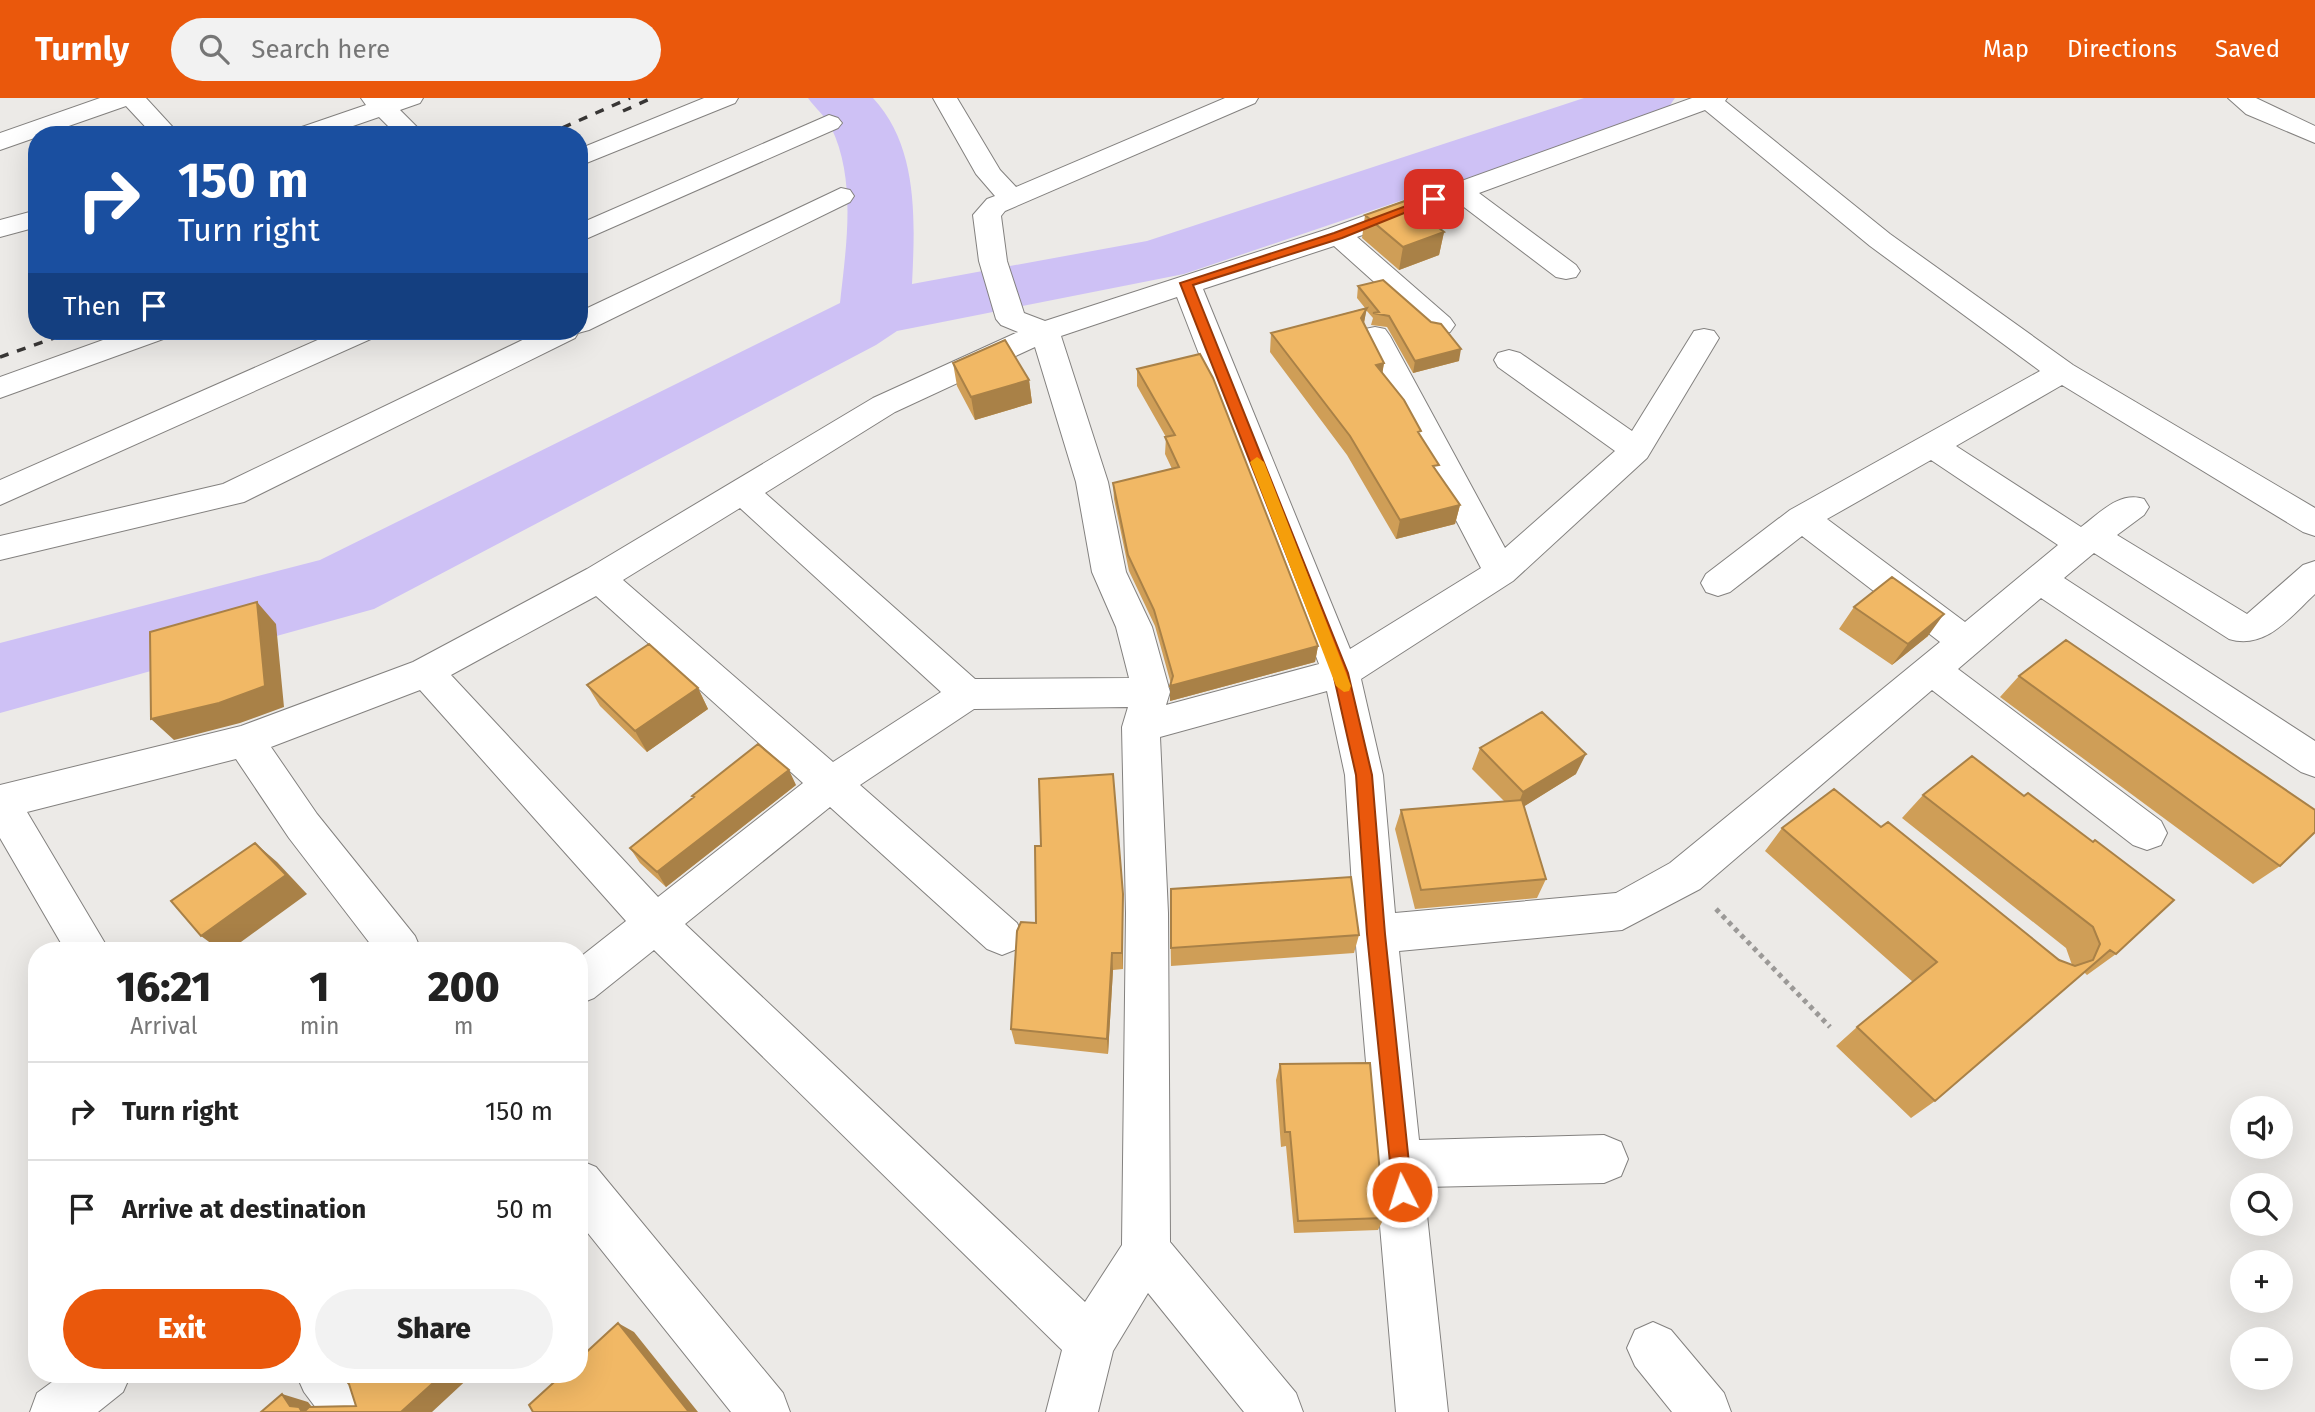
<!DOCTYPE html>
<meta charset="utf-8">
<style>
body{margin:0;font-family:"Fira Sans",sans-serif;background:#f2f2f2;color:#222;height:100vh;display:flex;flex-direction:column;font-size:26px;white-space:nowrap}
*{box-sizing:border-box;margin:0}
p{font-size:23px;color:#767676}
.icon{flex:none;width:38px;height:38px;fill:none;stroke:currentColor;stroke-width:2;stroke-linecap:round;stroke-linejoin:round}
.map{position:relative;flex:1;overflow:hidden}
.side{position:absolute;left:28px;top:844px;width:560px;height:441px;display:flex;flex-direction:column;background:#fff;border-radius:28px;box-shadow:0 7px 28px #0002}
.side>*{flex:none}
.hud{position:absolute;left:28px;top:28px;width:560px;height:214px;border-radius:28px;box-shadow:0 7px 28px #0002;background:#1a4fa0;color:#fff;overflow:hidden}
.tools{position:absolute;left:2230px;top:998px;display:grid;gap:14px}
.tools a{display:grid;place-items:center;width:63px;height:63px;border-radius:50%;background:#fff;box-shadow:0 7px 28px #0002;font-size:35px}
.pin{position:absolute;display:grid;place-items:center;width:60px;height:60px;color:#fff;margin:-30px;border-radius:14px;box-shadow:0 4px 10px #0006}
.me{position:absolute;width:77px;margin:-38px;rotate:355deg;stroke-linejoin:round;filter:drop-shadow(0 0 5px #0008)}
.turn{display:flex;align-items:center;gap:24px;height:147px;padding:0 35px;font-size:32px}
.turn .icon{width:91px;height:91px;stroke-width:2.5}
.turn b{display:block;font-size:49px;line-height:60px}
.then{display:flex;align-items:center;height:66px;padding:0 35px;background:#0003;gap:14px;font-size:26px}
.eta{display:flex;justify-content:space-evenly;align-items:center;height:119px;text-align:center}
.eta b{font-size:42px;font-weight:800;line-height:49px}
.primary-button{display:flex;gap:14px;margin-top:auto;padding:14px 35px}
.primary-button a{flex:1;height:80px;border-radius:42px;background:#ea580c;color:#fff;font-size:28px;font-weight:800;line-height:80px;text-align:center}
.primary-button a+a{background:#f2f2f2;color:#222}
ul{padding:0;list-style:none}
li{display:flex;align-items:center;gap:21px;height:98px;padding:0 35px;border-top:2px solid #e0e0e0}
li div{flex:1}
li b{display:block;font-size:26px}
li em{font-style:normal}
header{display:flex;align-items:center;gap:42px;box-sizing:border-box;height:98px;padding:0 35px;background:#ea580c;color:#fff}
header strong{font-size:33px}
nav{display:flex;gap:38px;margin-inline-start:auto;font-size:24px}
.search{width:490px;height:63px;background:#f2f2f2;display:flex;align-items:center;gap:18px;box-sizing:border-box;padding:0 24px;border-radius:38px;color:#767676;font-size:26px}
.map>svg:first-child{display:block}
</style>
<header>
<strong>Turnly</strong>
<div class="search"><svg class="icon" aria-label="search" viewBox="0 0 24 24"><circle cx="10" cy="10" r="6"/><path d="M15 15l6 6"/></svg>Search here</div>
<nav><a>Map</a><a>Directions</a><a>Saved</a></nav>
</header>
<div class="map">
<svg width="2315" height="1314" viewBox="0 0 2315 1314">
<rect width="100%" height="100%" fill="#eceae7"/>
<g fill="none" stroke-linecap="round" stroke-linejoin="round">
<path fill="#cec1f5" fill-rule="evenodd" d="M808 0H873C919 49 915 124 912 186L1147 143 1584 0H1675L1666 13 1184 176 897 233 876 247 374 511 0 615V545L320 462 840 205C846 149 857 83 831 29 826 19 815 10 808 0Z"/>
<g stroke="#83817f" stroke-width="2">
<path id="minor" d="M100 0H146L180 37H153L126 8 0 52V35Z
M361 0H423L420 5 400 12 425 37H397L379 19 327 37H289L293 32 366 7Z
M704 0H738L735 5 579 68V51Z
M933 0H957L1000 72 1016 89 1225 0H1258L1255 5 1005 113 1001 118 1007 163 1024 215 1045 223 1328 131 1692 0H1727L1725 3 1890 136 2073 267 2315 410V438L2303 434 2062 287 1956 348 2081 429C2100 415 2119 393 2144 401L2149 409 2144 417 2117 437 2247 516 2303 467 2315 463V496C2290 519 2266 552 2229 541L2094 455 2064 480 2315 643V679L2301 674 2041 500 1958 571 2161 723 2167 735 2161 747 2147 752 2133 747 1932 592 1700 791 1622 832 1399 853 1419 1042 1604 1037 1621 1044 1628 1061 1621 1078 1604 1085 1424 1089 1448 1314H1396L1355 836 1345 677 1327 593 1160 639 1168 815 1170 1144 1296 1295 1303 1314H1244L1148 1195 1113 1253 1098 1314H1046L1062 1252 654 852 594 900 579 906V860L626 823 420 592 271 649 317 716 415 838 421 852H375L289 740 236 661 27 714 109 852H65L0 740V687L241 628 413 564 587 471 873 300 1018 234 1001 227 996 221 979 163 973 117 987 101 995 98 976 76ZM1705 12 1870 148 2040 273 1790 412 1706 476 1701 485 1706 494 1718 498 1730 494 1802 438 1940 544 1670 765 1616 795 1395 815 1383 677 1361 581 1513 483 1647 360 1719 240 1714 233 1704 231 1694 233 1632 333 1520 255 1509 252 1498 255 1494 262 1498 269 1615 353 1505 450 1390 238 1385 231 1375 229 1365 231 1360 238 1481 470 1350 551 1203 191 1334 148 1430 234 1440 236 1450 234 1455 227 1450 220 1357 139 1456 103 1556 179 1566 181 1576 179 1580 173 1576 167 1479 95ZM1177 199 1319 566 1166 607 1170 594 1152 529 1126 474 1108 384 1061 238ZM1035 249 1076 384 1092 474 1116 529 1129 580 975 581 765 395 895 314ZM1931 362 2058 447 1965 524 1827 421ZM740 410 941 594 833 664 623 482ZM596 498 803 685 658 799 451 577ZM1128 609 1122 629 1126 815 1122 1147 1085 1204 685 826 830 709 987 851 1002 857 1017 851 1023 838 1017 825 860 687 974 611Z
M2228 0H2256L2315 28V45L2246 16Z
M829 17 838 20 842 25 838 30 579 144V126Z
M841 90 850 92 854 98 850 104 589 232 578 235 575 240 244 404 0 462V438L223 386 541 233H579V214Z
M37 112V129L0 139V122Z
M128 233H171L166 240 0 300V279Z
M338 233H378L373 240 0 407V382Z
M579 1062 596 1069 783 1295 790 1314H731L579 1124Z
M1653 1224 1671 1232 1724 1295 1731 1314H1672L1635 1268 1627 1250 1635 1232Z
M63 1276H131L123 1294 98 1314H30L37 1295Z
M296 1276H355L371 1295 378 1314H319L304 1294Z"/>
</g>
<path stroke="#9b9997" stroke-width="5" stroke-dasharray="4.5 4.5" stroke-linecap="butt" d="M1716 811 1830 929"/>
<use href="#minor" fill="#fff" fill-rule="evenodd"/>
<path stroke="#383635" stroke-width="3.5" stroke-dasharray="9 9" stroke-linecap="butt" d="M623 13 652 0
M546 37 630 0
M0 259 74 233"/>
</g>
<path fill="#cf9e57" d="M1365 117 1444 134 1439 157 1399 172 1362 140Z
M1358 188 1459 263 1413 275 1387 229 1371 227 1373 220 1366 212 1364 226 1384 265 1382 275 1420 337 1437 374 1460 407 1455 426 1396 441 1347 357 1270 254 1271 235 1365 210 1357 200Z
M953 265 1029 282 1032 305 975 322 957 288Z
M1137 271 1318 548 1315 564 1170 603 1171 586 1155 528 1129 473 1114 401 1113 385 1172 371 1165 356 1166 339 1137 288Z
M1854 509 1928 538 1892 567 1839 531Z
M2019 578 2280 768 2253 786 2000 599Z
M587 587 698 590 708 611 647 654 600 608Z
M1480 650 1576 676 1524 708 1546 781 1537 800 1415 811 1395 731 1401 712 1504 703 1472 671Z
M1972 658 2116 856 2087 877 2084 874 1935 1003 1911 1020 1836 948 1857 929 1913 884 1765 753 1782 730 1881 729 2059 862 2072 867 2066 850 1902 720 1923 697Z
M796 687 666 789 640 765 630 750 694 700 692 698Z
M1170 810 1359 837 1354 855 1171 868Z
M1123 813V871L1113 872 1108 956 1015 946 1011 931 1036 825Z
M1280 966 1384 1120 1378 1132 1294 1135 1286 1048 1281 1049 1276 982Z"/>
<path fill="#a98147" d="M1444 134 1439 157 1399 172 1403 149Z
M1367 210 1363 229 1361 220Z
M1461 251 1459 263 1413 275 1415 263Z
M1384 265 1381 284 1376 267Z
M1029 282 1032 305 975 322 971 299Z
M1460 407 1455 426 1396 441 1400 422Z
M257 504 276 526 284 609 240 625 174 642 151 621Z
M1944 516 1928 538 1892 567 1908 546Z
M1318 548 1315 564 1170 603V588Z
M698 590 708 611 647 654 635 633Z
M1586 656 1576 676 1515 714 1523 694Z
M789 672 796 687 666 789 657 774Z
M255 745 277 764 307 796 230 852H220L201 838Z
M1123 796V871L1122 855Z
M1112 855 1113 872 1108 956 1107 941Z
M618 1225 634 1234 698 1314H689Z
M443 1276H473L432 1314H401Z
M282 1296 308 1304 316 1314H302L290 1308Z"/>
<path fill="#f1b865" stroke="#a98147" stroke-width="2" d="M1405 103 1444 134 1403 149 1365 117Z
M1383 182 1431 224 1441 226 1461 251 1415 263 1389 218 1373 215 1379 214 1358 188Z
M1367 210 1361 220 1384 265 1376 267 1404 302 1421 333 1418 334 1439 367 1433 368 1460 407 1400 422 1350 338 1271 235Z
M1005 242 1029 282 971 299 953 265Z
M1200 256 1213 280 1318 548 1170 588 1173 578 1154 512 1128 457 1113 385 1179 369 1165 339 1175 337 1137 271Z
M1892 479 1944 516 1908 546 1854 509Z
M257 504 265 588 219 605 151 621 150 534Z
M2066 542 2315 712V734L2280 768 2019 578Z
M649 546 698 590 635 633 587 587Z
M1542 614 1586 656 1523 694 1480 650Z
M758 646 789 672 657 774 630 750 694 699 692 698Z
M1972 658 2024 698 2028 695 2093 744 2095 742 2174 802 2116 856 2110 852 1935 1003 1857 929 1937 864 1782 730 1834 691 1881 729 1888 724 2059 862 2075 868 2093 862 2100 846 2093 829 1923 697Z
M1113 676 1123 796 1122 855H1112L1107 941 1011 931 1017 833 1021 824 1036 825 1035 748H1041L1039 681Z
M1522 702 1546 781 1421 792 1401 712Z
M255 745 286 777 201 838 171 803Z
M1351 779 1359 837 1171 850V791Z
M1370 965 1384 1120 1298 1123 1290 1034H1285L1280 966Z
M618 1225 689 1314H533L529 1307 563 1276H579V1261Z
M347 1276H443L401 1314H304L309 1309 356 1308 349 1286 343 1279Z
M282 1296 290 1308 299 1309 302 1314H261Z"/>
<path fill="#ea580c" stroke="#983908" stroke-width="2" d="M1430 99 1439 101 1342 140 1193 187 1348 575 1372 677 1385 836 1412 1094 1409 1101 1402 1103 1395 1101 1393 1094 1367 836 1356 677 1333 575 1180 185 1334 135Z"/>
<path fill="#f59e0b" d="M1257 359 1264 364 1351 588 1349 593 1344 594 1336 588 1250 364Z"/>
</svg>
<div class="tools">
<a><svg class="icon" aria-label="sound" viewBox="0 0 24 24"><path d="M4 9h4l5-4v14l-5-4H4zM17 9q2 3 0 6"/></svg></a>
<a><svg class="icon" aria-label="search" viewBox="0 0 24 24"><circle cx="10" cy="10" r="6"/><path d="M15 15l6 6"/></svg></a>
<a>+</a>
<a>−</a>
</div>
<div class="pin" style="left:1434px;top:101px;background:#d93025"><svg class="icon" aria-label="arrive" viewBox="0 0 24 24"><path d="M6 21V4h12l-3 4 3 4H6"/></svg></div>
<svg class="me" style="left:1402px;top:1094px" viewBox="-20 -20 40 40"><circle r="17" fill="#ea580c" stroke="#fff" stroke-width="3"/><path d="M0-11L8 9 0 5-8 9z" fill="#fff"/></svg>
<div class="hud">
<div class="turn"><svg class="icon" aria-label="right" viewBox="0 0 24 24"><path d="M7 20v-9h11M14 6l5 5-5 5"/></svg><div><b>150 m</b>Turn right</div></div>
<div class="then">Then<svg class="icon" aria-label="arrive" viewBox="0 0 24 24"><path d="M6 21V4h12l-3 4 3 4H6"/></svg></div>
</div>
<section class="side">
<div class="eta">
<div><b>16:21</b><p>Arrival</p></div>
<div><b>1</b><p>min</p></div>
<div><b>200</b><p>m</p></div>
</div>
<ul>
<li><svg class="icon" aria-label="right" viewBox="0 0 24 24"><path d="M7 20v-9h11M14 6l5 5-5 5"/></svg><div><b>Turn right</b></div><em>150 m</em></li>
<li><svg class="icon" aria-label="arrive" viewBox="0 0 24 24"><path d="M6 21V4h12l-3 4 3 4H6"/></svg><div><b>Arrive at destination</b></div><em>50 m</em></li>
</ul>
<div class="primary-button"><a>Exit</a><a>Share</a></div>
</section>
</div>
